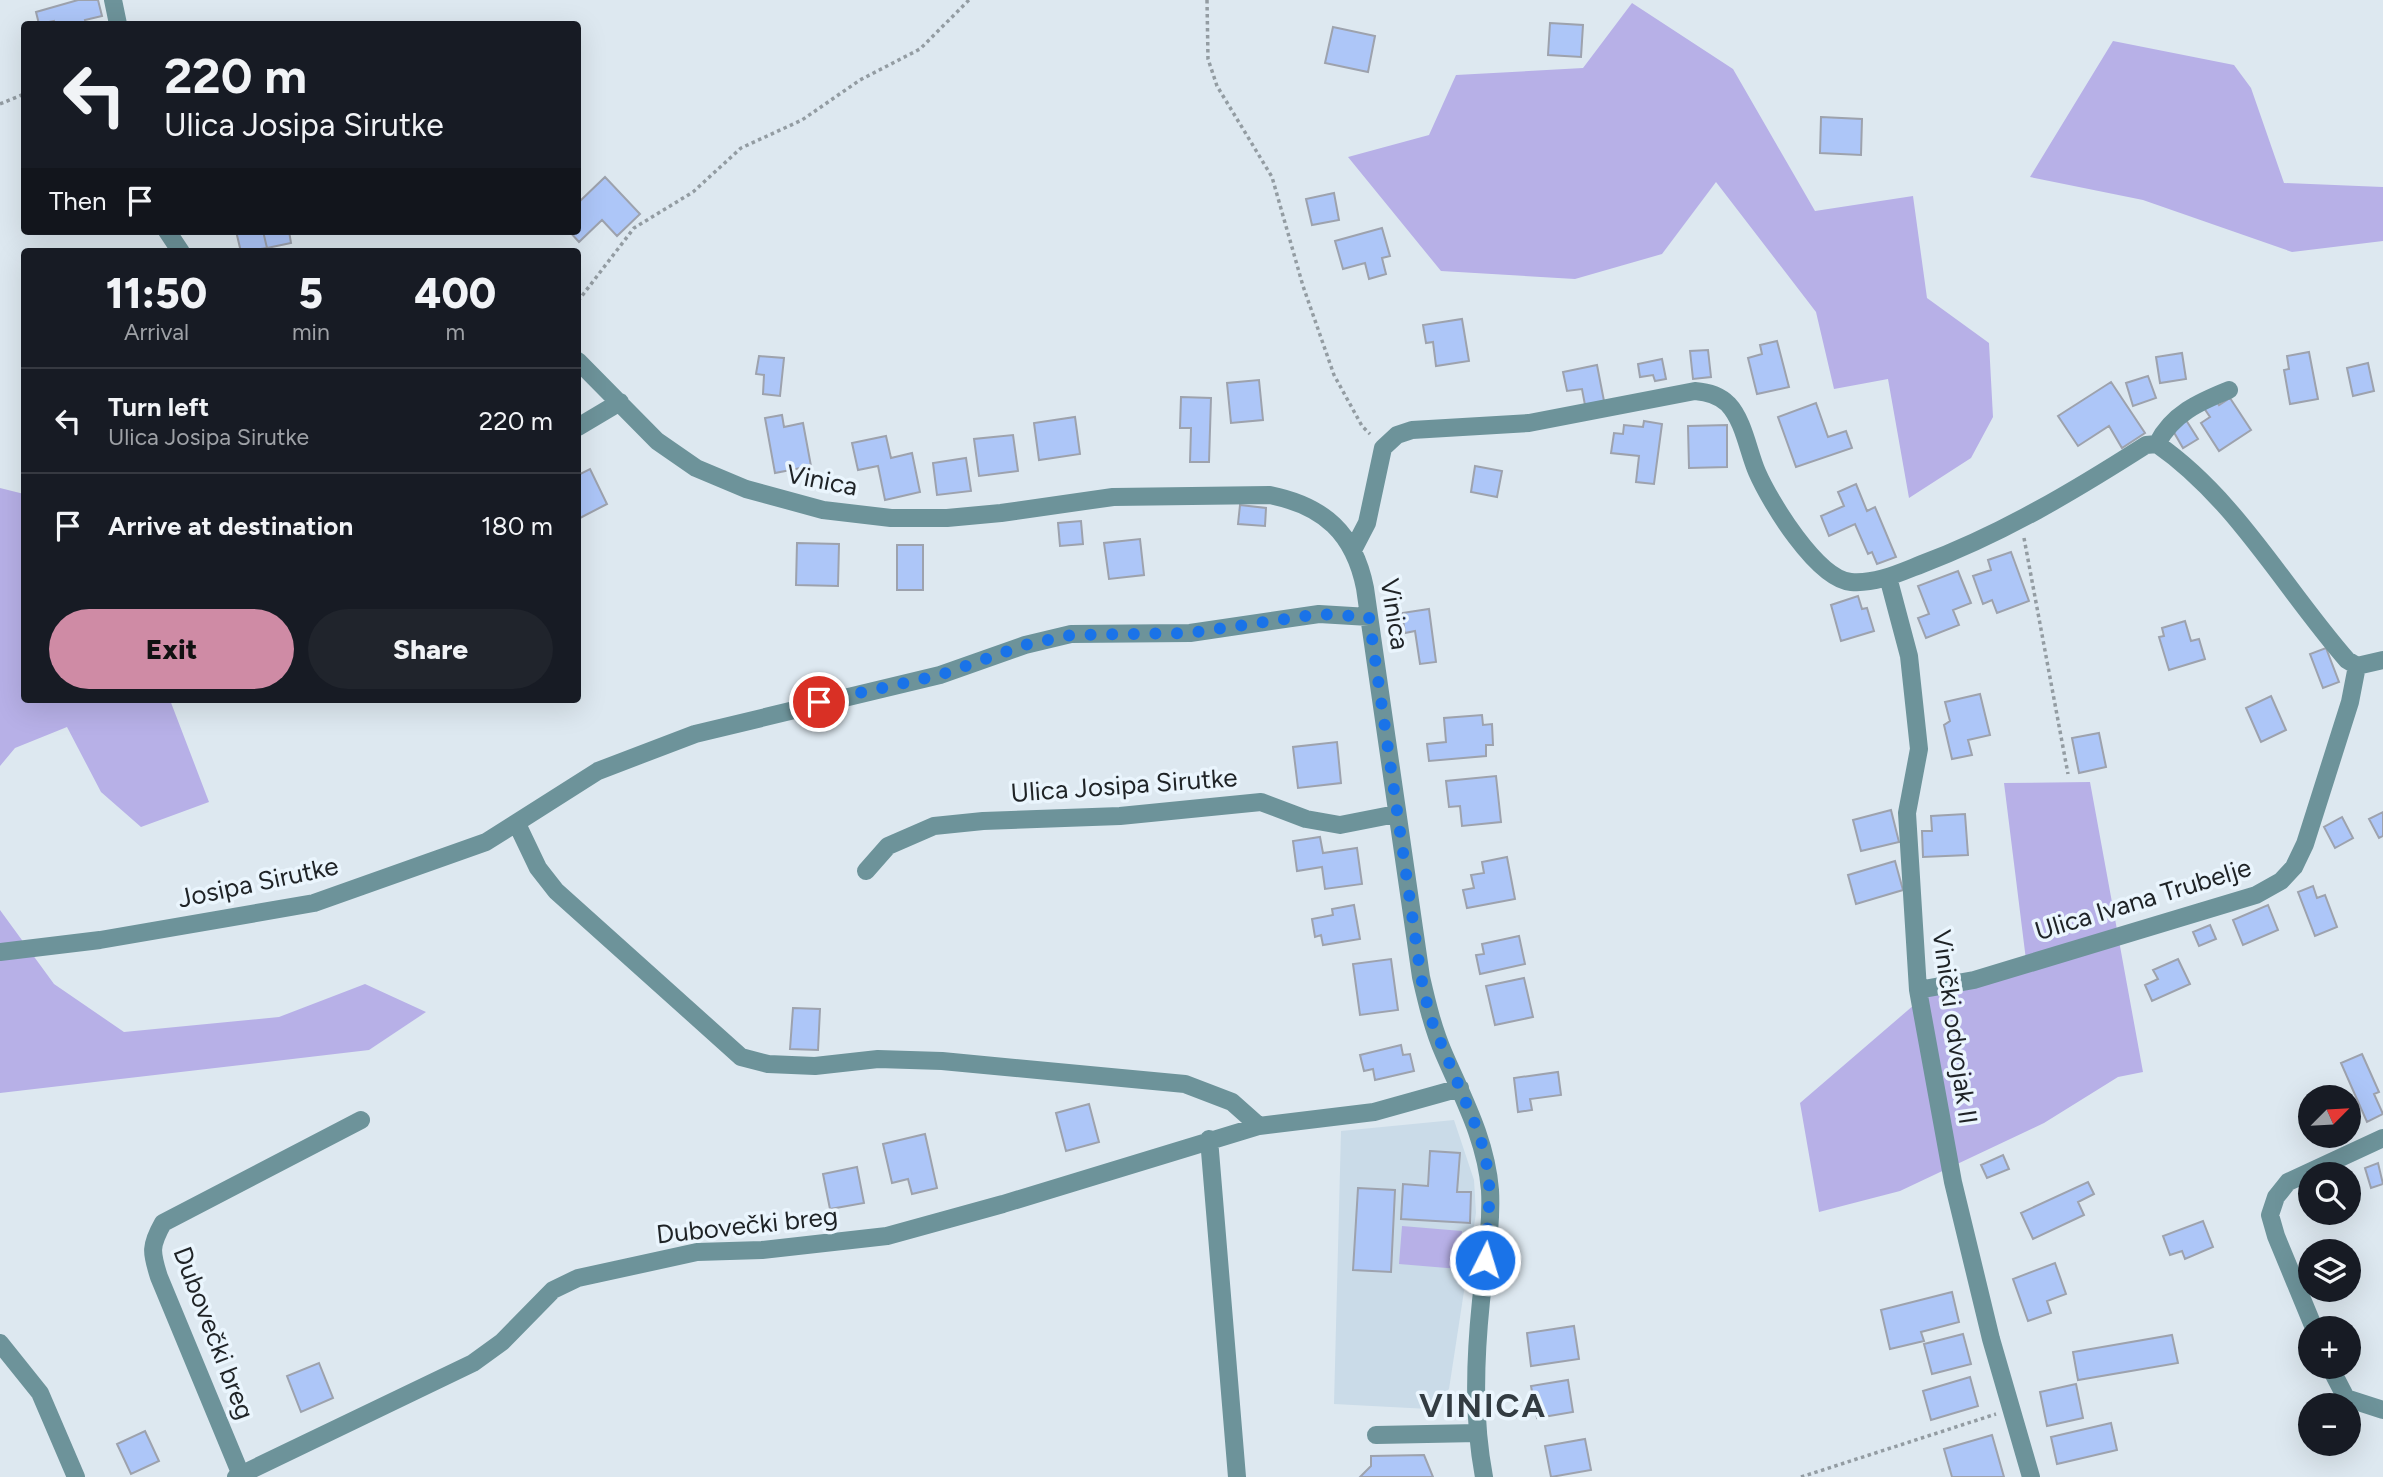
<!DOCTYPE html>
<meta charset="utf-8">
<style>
body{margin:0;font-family:Figtree,sans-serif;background:#20242c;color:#f1f3f6;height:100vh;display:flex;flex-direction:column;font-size:26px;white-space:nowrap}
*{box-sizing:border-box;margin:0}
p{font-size:23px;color:#9ea1a6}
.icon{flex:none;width:38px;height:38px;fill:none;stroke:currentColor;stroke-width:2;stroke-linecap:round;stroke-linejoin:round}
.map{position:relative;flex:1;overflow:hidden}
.drawer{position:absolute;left:21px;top:248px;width:560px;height:455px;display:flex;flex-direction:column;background:#171b24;border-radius:7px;box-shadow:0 7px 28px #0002}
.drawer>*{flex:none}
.banner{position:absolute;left:21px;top:21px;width:560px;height:214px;border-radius:7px;box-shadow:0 7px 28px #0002;background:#171b24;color:#f1f3f6;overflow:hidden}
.needle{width:46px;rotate:66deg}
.tools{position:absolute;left:2298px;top:1085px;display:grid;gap:14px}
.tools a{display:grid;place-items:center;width:63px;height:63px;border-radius:50%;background:#171b24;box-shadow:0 7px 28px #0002;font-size:35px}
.pin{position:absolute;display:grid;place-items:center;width:60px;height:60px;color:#fff;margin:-30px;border:4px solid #fff;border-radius:50%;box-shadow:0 2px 7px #0007}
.me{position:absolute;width:77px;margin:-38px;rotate:5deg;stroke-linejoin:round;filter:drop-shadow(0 0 5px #0008)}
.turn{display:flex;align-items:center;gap:24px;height:147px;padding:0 28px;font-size:32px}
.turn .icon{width:91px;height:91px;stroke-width:2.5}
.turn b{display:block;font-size:49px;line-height:60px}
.then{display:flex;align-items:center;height:66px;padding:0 28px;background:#0003;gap:14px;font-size:26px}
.eta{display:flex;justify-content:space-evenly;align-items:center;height:119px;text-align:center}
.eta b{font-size:42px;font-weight:800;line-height:49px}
.action{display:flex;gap:14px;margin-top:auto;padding:14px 28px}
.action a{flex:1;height:80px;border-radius:42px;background:#cf8ba5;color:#111;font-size:28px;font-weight:800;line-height:80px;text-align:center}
.action a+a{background:#20242c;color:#f1f3f6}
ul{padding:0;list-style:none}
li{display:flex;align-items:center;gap:21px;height:105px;padding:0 28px;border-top:2px solid #363941}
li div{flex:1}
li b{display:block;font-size:26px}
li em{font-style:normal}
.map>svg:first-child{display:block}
</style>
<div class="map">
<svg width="2383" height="1477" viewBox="0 0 2383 1477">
<rect width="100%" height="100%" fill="#dde8f0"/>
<path fill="#cadbe8" d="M1454 1120 1474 1180 1476 1213 1449 1389 1429 1409 1334 1404 1341 1131Z"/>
<path fill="#b7b0e7" d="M1632 3 1733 69 1815 211 1913 196 1927 298 1989 343 1993 417 1971 458 1909 498 1888 379 1834 389 1816 312 1716 182 1662 254 1575 279 1441 271 1348 157 1429 135 1456 75 1583 68Z
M2113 41 2234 65 2251 88 2284 183 2383 187V241L2292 252 2143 200 2030 177Z
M0 488 24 494V700H170L209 802 141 827 101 792 67 727 15 748 0 766Z
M2090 782 2143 1072 2118 1077 2044 1123 1900 1191 1819 1212 1800 1103 1943 980 2026 960 2004 783Z
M0 910 54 984 124 1032 279 1017 365 984 426 1012 369 1050 0 1093Z
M1402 1226 1462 1231 1459 1269 1399 1264Z"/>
<path fill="#adc6f8" stroke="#9da2ad" stroke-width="2" d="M78 0H98L102 16 85 20 86 24H55L54 21 39 24 36 12Z
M1550 23 1583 25 1581 57 1548 55Z
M1333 27 1375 36 1368 72 1325 63Z
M1821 117 1862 119 1861 155 1820 153Z
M605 177 640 214 617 236 602 220 579 242 569 231H578V203Z
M1334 193 1339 220 1312 225 1306 199Z
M1382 228 1390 256 1382 258 1386 274 1369 279 1365 263 1343 269 1335 241Z
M236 231H263L267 248 241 252Z
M263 231H289L291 243 267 248Z
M1462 319 1469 361 1436 366 1433 342 1426 343 1423 325Z
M1777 341 1789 387 1757 394 1748 358 1762 354 1760 345Z
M1708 350 1711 377 1693 379 1690 351Z
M2309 352 2318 399 2290 404 2284 370 2289 369 2287 356Z
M2182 353 2186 379 2160 383 2156 357Z
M759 356 784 358 780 396 763 394 764 375 756 374Z
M1662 359 1666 379 1655 381 1653 375 1640 377 1638 364Z
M2368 363 2374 391 2353 396 2347 368Z
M1597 365 1604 401 1585 405 1582 389 1567 391 1563 372Z
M2148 376 2156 398 2133 406 2126 383Z
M1259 380 1263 420 1231 423 1227 383Z
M2111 382 2145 433 2122 448 2109 426 2078 446 2058 416Z
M1181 397 1211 398 1209 462H1190L1191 428H1180Z
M2230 398 2251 430 2219 451 2201 423 2210 417 2204 408 2216 400 2219 405Z
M1816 403 1828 437 1846 431 1852 448 1796 467 1778 417Z
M782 415 784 427 803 423 811 466 775 473 765 418Z
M1075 417 1080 454 1039 460 1034 423Z
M2186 420 2198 439 2183 448 2172 429Z
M1644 421 1662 424 1654 484 1636 482 1639 456 1611 453 1614 433 1623 434 1624 425 1643 427Z
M1727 425V467L1689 468 1688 426Z
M1013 435 1018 471 979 476 974 439Z
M886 436 891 458 912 453 920 492 885 500 878 466 858 470 852 443Z
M966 458 971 491 937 495 933 463Z
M1475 466 1502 471 1497 497 1471 492Z
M590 469 607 504 578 519V475Z
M1856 484 1867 511 1875 507 1896 557 1877 564 1872 552 1868 554 1855 524 1829 536 1821 516 1844 506 1838 492Z
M1240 505 1266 508 1265 526 1238 524Z
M1081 521 1083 544 1060 546 1058 523Z
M1140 539 1144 575 1109 579 1104 543Z
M797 543 839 544 838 586 796 585Z
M897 545H923V590H897Z
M2011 552 2029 601 1997 613 1992 600 1983 604 1973 576 1991 570 1988 560Z
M1958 571 1971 603 1953 610 1959 625 1926 638 1918 618 1929 614 1918 586Z
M1858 596 1862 609 1867 608 1874 631 1841 641 1831 605Z
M1429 609 1436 662 1420 664 1415 631 1405 633 1402 613Z
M2185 621 2191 641 2199 639 2205 659 2169 670 2159 637 2164 636 2162 628Z
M2326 648 2339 682 2323 688 2310 654Z
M1980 694 1990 735 1968 740 1972 755 1952 759 1944 725 1950 721 1945 702Z
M2271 696 2286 730 2261 742 2246 708Z
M1482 715 1483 725 1492 724 1493 745H1486V756L1429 761 1427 744 1446 742 1444 718Z
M2099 733 2106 767 2079 773 2072 738Z
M1337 742 1341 783 1298 788 1293 747Z
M1496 776 1501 822 1462 826 1460 806 1449 807 1446 781Z
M1891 810 1899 842 1861 851 1853 820Z
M2383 812V836L2379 838 2369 819Z
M1965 814 1968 855 1923 857 1922 831H1932L1931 816Z
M2342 817 2353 838 2335 848 2324 827Z
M1320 837 1323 853 1357 848 1362 884 1325 889 1322 867 1297 871 1293 841Z
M1507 857 1515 899 1467 908 1463 890 1474 888 1471 875 1484 873 1482 862Z
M1895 861 1903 890 1856 904 1848 875Z
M2313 886 2317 898 2325 895 2337 927 2315 936 2298 892Z
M1354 905 1360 939 1323 945 1321 935 1315 937 1312 919 1333 915 1332 909Z
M2268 905 2278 930 2243 945 2233 920Z
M2210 925 2216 939 2199 946 2193 932Z
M1519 936 1525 964 1480 974 1476 955 1484 954 1482 944Z
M1391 959 1398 1010 1360 1015 1353 964Z
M2178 959 2190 984 2152 1001 2145 985 2158 979 2153 970Z
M1524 978 1533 1017 1495 1025 1486 986Z
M793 1008 820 1009 818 1050 790 1049Z
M1401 1045 1403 1055 1410 1054 1414 1071 1375 1080 1373 1069 1364 1071 1360 1055Z
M2362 1054 2379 1092 2374 1094 2383 1114 2367 1122 2341 1063Z
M1558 1072 1561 1095 1530 1099 1532 1110 1518 1112 1514 1078Z
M1089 1104 1099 1142 1066 1151 1056 1113Z
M925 1134 937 1188 912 1194 908 1179 892 1183 883 1144Z
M1430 1151 1460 1153 1457 1192H1471L1470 1223 1401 1219 1403 1184 1428 1186Z
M2003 1155 2009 1169 1987 1178 1981 1165Z
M2378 1163 2383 1184 2371 1188 2365 1168Z
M857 1167 864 1203 830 1209 823 1174Z
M2088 1182 2094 1194 2078 1202 2084 1215 2033 1239 2021 1213Z
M1358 1188 1395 1190 1391 1272 1353 1270Z
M2203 1221 2213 1247 2185 1259 2182 1251 2170 1255 2163 1236Z
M2055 1263 2066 1294 2047 1301 2051 1313 2028 1321 2013 1279Z
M1952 1292 1959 1322 1921 1332 1924 1341 1890 1349 1881 1310Z
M1574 1326 1579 1359 1531 1366 1527 1333Z
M1963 1334 1971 1364 1932 1374 1924 1344Z
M2172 1335 2178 1363 2078 1380 2073 1352Z
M319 1363 333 1398 301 1412 287 1376Z
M1970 1377 1978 1406 1931 1420 1923 1391Z
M1568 1380 1573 1412 1537 1418 1531 1386Z
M2076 1384 2083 1418 2047 1426 2040 1392Z
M2111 1423 2117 1450 2057 1464 2051 1437Z
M145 1431 159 1461 131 1474 117 1444Z
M1992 1435 2004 1477H1952L1944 1449Z
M1585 1439 1591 1470 1551 1477 1545 1446Z
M1424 1455 1433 1477H1360L1371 1466V1456Z"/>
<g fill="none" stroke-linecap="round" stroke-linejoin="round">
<path stroke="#939ca2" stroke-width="3.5" stroke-dasharray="3.5 3.5" stroke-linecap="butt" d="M1207 0 1208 59 1217 86 1272 177 1303 286 1334 375 1362 426 1370 434
M0 104 24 94
M578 301 634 228 693 192 741 148 802 120 860 80 920 49 969 0
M2024 538 2068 774
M1801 1477 1996 1414"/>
<path stroke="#6d939a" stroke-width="18" d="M113 0 118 24
M167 231 181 252
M578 361 657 441 696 468 746 489 823 510 891 518H947L1001 513 1113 497 1270 495C1324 506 1354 533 1365 588L1421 977C1427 1003 1433 1029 1444 1054 1463 1098 1486 1140 1490 1190 1492 1226 1485 1265 1481 1301 1475 1360 1473 1419 1484 1477
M578 427 620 402
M2157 444C2172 414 2199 402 2229 390
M1354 548 1367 523 1383 448 1397 435 1412 430 1529 423 1695 391C1708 392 1719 395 1728 404 1744 421 1748 451 1757 472 1770 502 1817 579 1851 582 1876 584 1899 573 1922 564 2002 534 2074 491 2146 445L2157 444C2236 499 2284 588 2347 660L2357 666 2383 660
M1888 577 1909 656 1919 749 1907 813 1918 990 1953 1182 1991 1339 2031 1477
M517 824 538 868 556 891 741 1057 768 1064 815 1066 878 1059 942 1061 1185 1084 1232 1102 1259 1126
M866 871 888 846 934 826 983 821 1120 816 1261 802 1306 819 1340 825 1396 814
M0 952 100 940 314 903 486 842 598 771 695 734 940 675 1025 645 1071 634 1190 633 1319 614 1369 617
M1918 990 1974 980 2256 895 2281 881 2294 867 2305 844 2350 702 2357 666
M1209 1139 1237 1477
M2314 1328 2276 1236 2270 1215 2276 1197 2288 1182 2383 1138
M0 1343 40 1393 76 1477
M2330 1367 2346 1398 2383 1410
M1376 1435 1478 1433
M241 1475 159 1277C151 1252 150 1246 163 1223L361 1120
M236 1477 473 1363 502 1342 553 1290 578 1278 697 1252 762 1250 887 1236 1003 1204 1259 1126 1374 1112 1460 1088"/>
</g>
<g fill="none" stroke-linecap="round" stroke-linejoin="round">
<path stroke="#1a73e8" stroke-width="12" stroke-dasharray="0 21.6" d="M819 702 940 675 1025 645 1071 635 1190 633 1319 614 1369 617 1421 977 1430 1017 1480 1136 1487 1166 1490 1193 1485 1260"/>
</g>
<g text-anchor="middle" stroke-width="7" stroke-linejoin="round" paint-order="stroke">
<g font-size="26" fill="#1f2326" stroke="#eaf5fd">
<text transform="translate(822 480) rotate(11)" y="9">Vinica</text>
<text transform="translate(1395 614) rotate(81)" y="9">Vinica</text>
<text transform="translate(1124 785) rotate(-4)" y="9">Ulica Josipa Sirutke</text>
<text transform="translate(258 882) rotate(-12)" y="9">Josipa Sirutke</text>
<text transform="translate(2143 899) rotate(-17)" y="9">Ulica Ivana Trubelje</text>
<text transform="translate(1955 1027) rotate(82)" y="9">Vinički odvojak II</text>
<text transform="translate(747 1225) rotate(-6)" y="9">Dubovečki breg</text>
<text transform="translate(214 1333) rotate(69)" y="9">Dubovečki breg</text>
</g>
<g font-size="33" font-weight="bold" letter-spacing="2" fill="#333c42" stroke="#eaf5fd">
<text x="1483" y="1417">VINICA</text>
</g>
</g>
</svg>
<div class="tools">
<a><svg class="needle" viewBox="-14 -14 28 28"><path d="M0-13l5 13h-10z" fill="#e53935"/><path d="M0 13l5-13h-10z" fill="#9ea1a6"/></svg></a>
<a><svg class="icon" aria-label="search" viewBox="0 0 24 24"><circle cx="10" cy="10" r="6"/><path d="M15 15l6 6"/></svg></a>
<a><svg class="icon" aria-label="layers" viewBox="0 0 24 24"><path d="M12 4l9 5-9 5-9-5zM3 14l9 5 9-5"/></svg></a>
<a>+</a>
<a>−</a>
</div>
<div class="pin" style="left:819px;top:702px;background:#d93025"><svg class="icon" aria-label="arrive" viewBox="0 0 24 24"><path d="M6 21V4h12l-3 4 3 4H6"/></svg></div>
<svg class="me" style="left:1485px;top:1260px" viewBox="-20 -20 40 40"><circle r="17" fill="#1a73e8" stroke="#fff" stroke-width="3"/><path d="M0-11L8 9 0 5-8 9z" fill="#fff"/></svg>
<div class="banner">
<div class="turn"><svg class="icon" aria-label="left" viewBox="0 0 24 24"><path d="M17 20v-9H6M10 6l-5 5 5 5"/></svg><div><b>220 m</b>Ulica Josipa Sirutke</div></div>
<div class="then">Then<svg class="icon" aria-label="arrive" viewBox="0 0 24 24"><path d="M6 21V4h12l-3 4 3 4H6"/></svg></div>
</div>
<section class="drawer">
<div class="eta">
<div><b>11:50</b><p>Arrival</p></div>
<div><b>5</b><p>min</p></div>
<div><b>400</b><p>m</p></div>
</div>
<ul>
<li><svg class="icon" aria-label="left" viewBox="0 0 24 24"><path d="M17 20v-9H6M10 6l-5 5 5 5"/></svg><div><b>Turn left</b><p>Ulica Josipa Sirutke</p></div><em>220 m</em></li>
<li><svg class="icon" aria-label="arrive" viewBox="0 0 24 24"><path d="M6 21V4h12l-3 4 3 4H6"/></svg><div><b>Arrive at destination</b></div><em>180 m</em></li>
</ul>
<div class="action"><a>Exit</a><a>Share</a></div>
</section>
</div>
